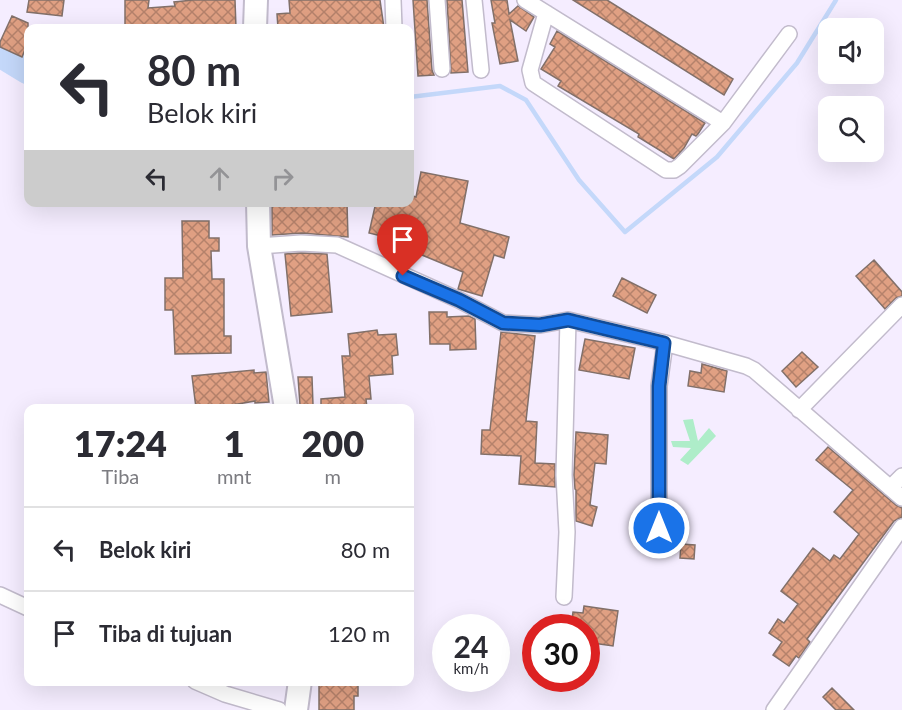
<!DOCTYPE html>
<html lang="id">
<style>
body{margin:0;font-family:Lato,sans-serif;background:#f7f7f7;color:#2b2b33;height:100vh;display:flex;flex-direction:column;font-size:22px;white-space:nowrap}
*{box-sizing:border-box;margin:0}
p{font-size:20px;color:#7c7c81}
.icon{flex:none;width:33px;height:33px;fill:none;stroke:currentColor;stroke-width:2;stroke-linecap:round;stroke-linejoin:round}
.map{position:relative;flex:1;overflow:hidden}
.drawer{position:absolute;left:24px;top:404px;width:390px;height:282px;display:flex;flex-direction:column;background:#fff;border-radius:12px;box-shadow:0 6px 24px #0002}
.drawer>*{flex:none}
.guide{position:absolute;left:24px;top:24px;width:390px;height:183px;border-radius:12px;box-shadow:0 6px 24px #0002;background:#fff;color:#2b2b33;overflow:hidden}
.buttons{position:absolute;left:818px;top:18px;display:grid;gap:12px}
.buttons a{display:grid;place-items:center;width:66px;height:66px;border-radius:12px;background:#fff;box-shadow:0 6px 24px #0002;font-size:30px}
.speed{position:absolute;left:432px;top:614px;display:flex;gap:12px;font-size:30px;font-weight:700;text-align:center}
.speed>*{display:grid;place-content:center;width:78px;height:78px;border-radius:50%;background:#fff;box-shadow:0 6px 24px #0002;line-height:1}
.speed small{font-size:15px;font-weight:400}
.speed .limit{border:9px solid #d22;background:#fff;color:#111}
.pin{position:absolute;display:grid;place-items:center;width:51px;height:51px;color:#fff;margin:-62px -26px;border-radius:50% 50% 50% 0;rotate:-45deg;box-shadow:0 0 6px #0007}
.pin .icon{rotate:45deg}
.me{position:absolute;width:66px;margin:-33px;rotate:0deg;stroke-linejoin:round;filter:drop-shadow(0 0 4px #0008)}
.turn{display:flex;align-items:center;gap:21px;height:126px;padding:0 24px;font-size:27px}
.turn .icon{width:78px;height:78px;stroke-width:2.5}
.turn b{display:block;font-size:42px;line-height:51px}
.lanes{display:flex;align-items:center;height:57px;padding:0 24px;background:#0003;justify-content:center;gap:30px;direction:ltr}
.lanes .off{opacity:.35}
.eta{display:flex;justify-content:space-evenly;align-items:center;height:102px;text-align:center}
.eta b{font-size:36px;font-weight:800;line-height:42px}
ul{padding:0;list-style:none}
li{display:flex;align-items:center;gap:18px;height:84px;padding:0 24px;border-top:2px solid #e1e1e2}
li div{flex:1}
li b{display:block;font-size:22px}
li em{font-style:normal}
.map>svg:first-child{display:block}
</style>
<div class="map">
<svg width="902" height="710" viewBox="0 0 902 710">
<defs>
<pattern id="building-cross-hatch" width="8" height="8" patternUnits="userSpaceOnUse" patternTransform="scale(1.5)"><rect width="8" height="8" fill="#e0a083"/><path d="M0 0l8 8M0 8l8-8" fill="none" stroke="#b5826b"/></pattern>
</defs>
<rect width="100%" height="100%" fill="#f5edff"/>
<path fill="#aeedc9" d="M693 419 698 441 709 428 716 436 688 465 680 460 691 448 673 447 671 441H690L683 420Z"/>
<g fill="none" stroke-linecap="round" stroke-linejoin="round">
<path stroke="#c4d8fa" stroke-width="4.5" d="M410 97 500 86 526 100 579 180 625 232 717 157 797 63 836 0"/>
<path stroke="#c4d8fa" stroke-width="27" d="M0 54 28 71"/>
</g>
<path fill="url(#building-cross-hatch)" stroke="#827069" stroke-width="1.5" d="M29 0H64L62 16 27 12Z
M125 0H149L148 8 175 6 174 2 193 0H235L236 28H125Z
M289 0H380L384 28H278L277 14 290 13Z
M413 0H427L432 70 434 75 418 76Z
M447 0H462L468 72 451 73Z
M491 0H507L509 14 518 6 534 17 526 31 510 20 518 61 500 64 492 23H495Z
M573 0H607L733 79 724 95Z
M12 16 28 23V42L22 57 0 47V42Z
M557 31 705 123 698 134 696 136 692 134 684 148 674 159 638 137 639 134 558 86 561 81 541 69 555 47 550 44Z
M421 172 468 181 460 223 509 237 504 258 494 255 482 296 458 289 463 272 422 255 426 247 369 233 376 202H410V195L416 197Z
M347 204 348 237 302 233 272 235V206Z
M182 221H209V238H219V251H211L212 279H224V336H231V353L175 354 173 310H165V278H183Z
M301 253 327 254 332 312 291 316 285 254Z
M874 260 902 292V296L896 298 885 309 856 276Z
M622 278 656 295 647 313 613 296Z
M429 312H447V317L469 316 475 319 476 349 450 350V344H430Z
M377 330 378 335 396 334 398 355 392 356 393 374 369 376 371 399H366L367 408H321V399L345 397 342 356H350L348 334Z
M501 332 535 336 526 421 537 422 535 463 555 464V487L519 484 521 456 481 454 482 430H490Z
M585 339 635 348 629 379 579 370Z
M802 352 818 367 796 387 782 371Z
M702 364 727 371 724 392 688 386 690 371 701 373Z
M254 370V373L266 372 269 402 255 403V401L216 408H196L192 376Z
M298 377H312L313 405H300Z
M576 432 608 435 606 464 595 463 590 505 597 507 592 526 576 521V490L575 489 574 475Z
M828 447 896 505 902 508V517L894 521 807 639 810 642 799 658 796 656 789 666 773 655 782 642 769 633 778 619 784 623 798 604 781 591 813 548 830 561 834 555 840 559 859 534 834 512 853 490 816 460Z
M681 544 695 545 694 559 680 558Z
M584 606 618 611 613 646 586 642V627H571L573 612 583 613Z
M319 681H358V696H354V710H319Z
M832 688 854 710H836L823 697Z"/>
<g fill="none" stroke-linecap="round" stroke-linejoin="round">
<g stroke="#c2bbcc" stroke-width="18">
<path id="minor" d="M393 0 394 28
M437 0 442 69
M474 0 481 70
M525 0 723 123
M546 13 530 70 533 83 666 170H674L680 166 723 123 789 34
M259 246 301 243 337 245 459 300 503 323 540 325 568 320 665 343 746 366 754 370 902 498
M799 410 902 305
M890 488 902 476
M659 528V386L665 343
M0 595 28 608
M564 597 567 532 564 475 568 320
M195 681 225 694 279 710
M774 710 902 527"/>
</g>
<g stroke="#c2bbcc" stroke-width="26">
<path id="highway" d="M255 28 256 0
M258 202 259 246 286 408
M296 710 300 681"/>
</g>
<use href="#minor" stroke="#fff" stroke-width="15"/>
<use href="#highway" stroke="#fff" stroke-width="22"/>
</g>
<g fill="none" stroke-linecap="round" stroke-linejoin="round">
<g stroke="#114b97" stroke-width="15">
<path id="route" d="M403 276 459 300 503 323 540 325 568 320 664 343 659 386V528"/>
</g>
<use href="#route" stroke="#1a73e8" stroke-width="10"/>
</g>
</svg>
<div class="buttons">
<a><svg class="icon" aria-label="sound" viewBox="0 0 24 24"><path d="M4 9h4l5-4v14l-5-4H4zM17 9q2 3 0 6"/></svg></a>
<a><svg class="icon" aria-label="search" viewBox="0 0 24 24"><circle cx="10" cy="10" r="6"/><path d="M15 15l6 6"/></svg></a>
</div>
<div class="speed"><div>24<small>km/h</small></div><div class="limit">30</div></div>
<div class="pin" style="left:403px;top:276px;background:#d93025"><svg class="icon" aria-label="arrive" viewBox="0 0 24 24"><path d="M6 21V4h12l-3 4 3 4H6"/></svg></div>
<svg class="me" style="left:659px;top:528px" viewBox="-20 -20 40 40"><circle r="17" fill="#1a73e8" stroke="#fff" stroke-width="3"/><path d="M0-11L8 9 0 5-8 9z" fill="#fff"/></svg>
<div class="guide">
<div class="turn"><svg class="icon" aria-label="left" viewBox="0 0 24 24"><path d="M17 20v-9H6M10 6l-5 5 5 5"/></svg><div><b>80 m</b>Belok kiri</div></div>
<div class="lanes"><svg class="icon" aria-label="left" viewBox="0 0 24 24"><path d="M17 20v-9H6M10 6l-5 5 5 5"/></svg><svg class="icon off" aria-label="ahead" viewBox="0 0 24 24"><path d="M12 20V5M6 11l6-6 6 6"/></svg><svg class="icon off" aria-label="right" viewBox="0 0 24 24"><path d="M7 20v-9h11M14 6l5 5-5 5"/></svg></div>
</div>
<section class="drawer">
<div class="eta">
<div><b>17:24</b><p>Tiba</p></div>
<div><b>1</b><p>mnt</p></div>
<div><b>200</b><p>m</p></div>
</div>
<ul>
<li><svg class="icon" aria-label="left" viewBox="0 0 24 24"><path d="M17 20v-9H6M10 6l-5 5 5 5"/></svg><div><b>Belok kiri</b></div><em>80 m</em></li>
<li><svg class="icon" aria-label="arrive" viewBox="0 0 24 24"><path d="M6 21V4h12l-3 4 3 4H6"/></svg><div><b>Tiba di tujuan</b></div><em>120 m</em></li>
</ul>
</section>
</div>
